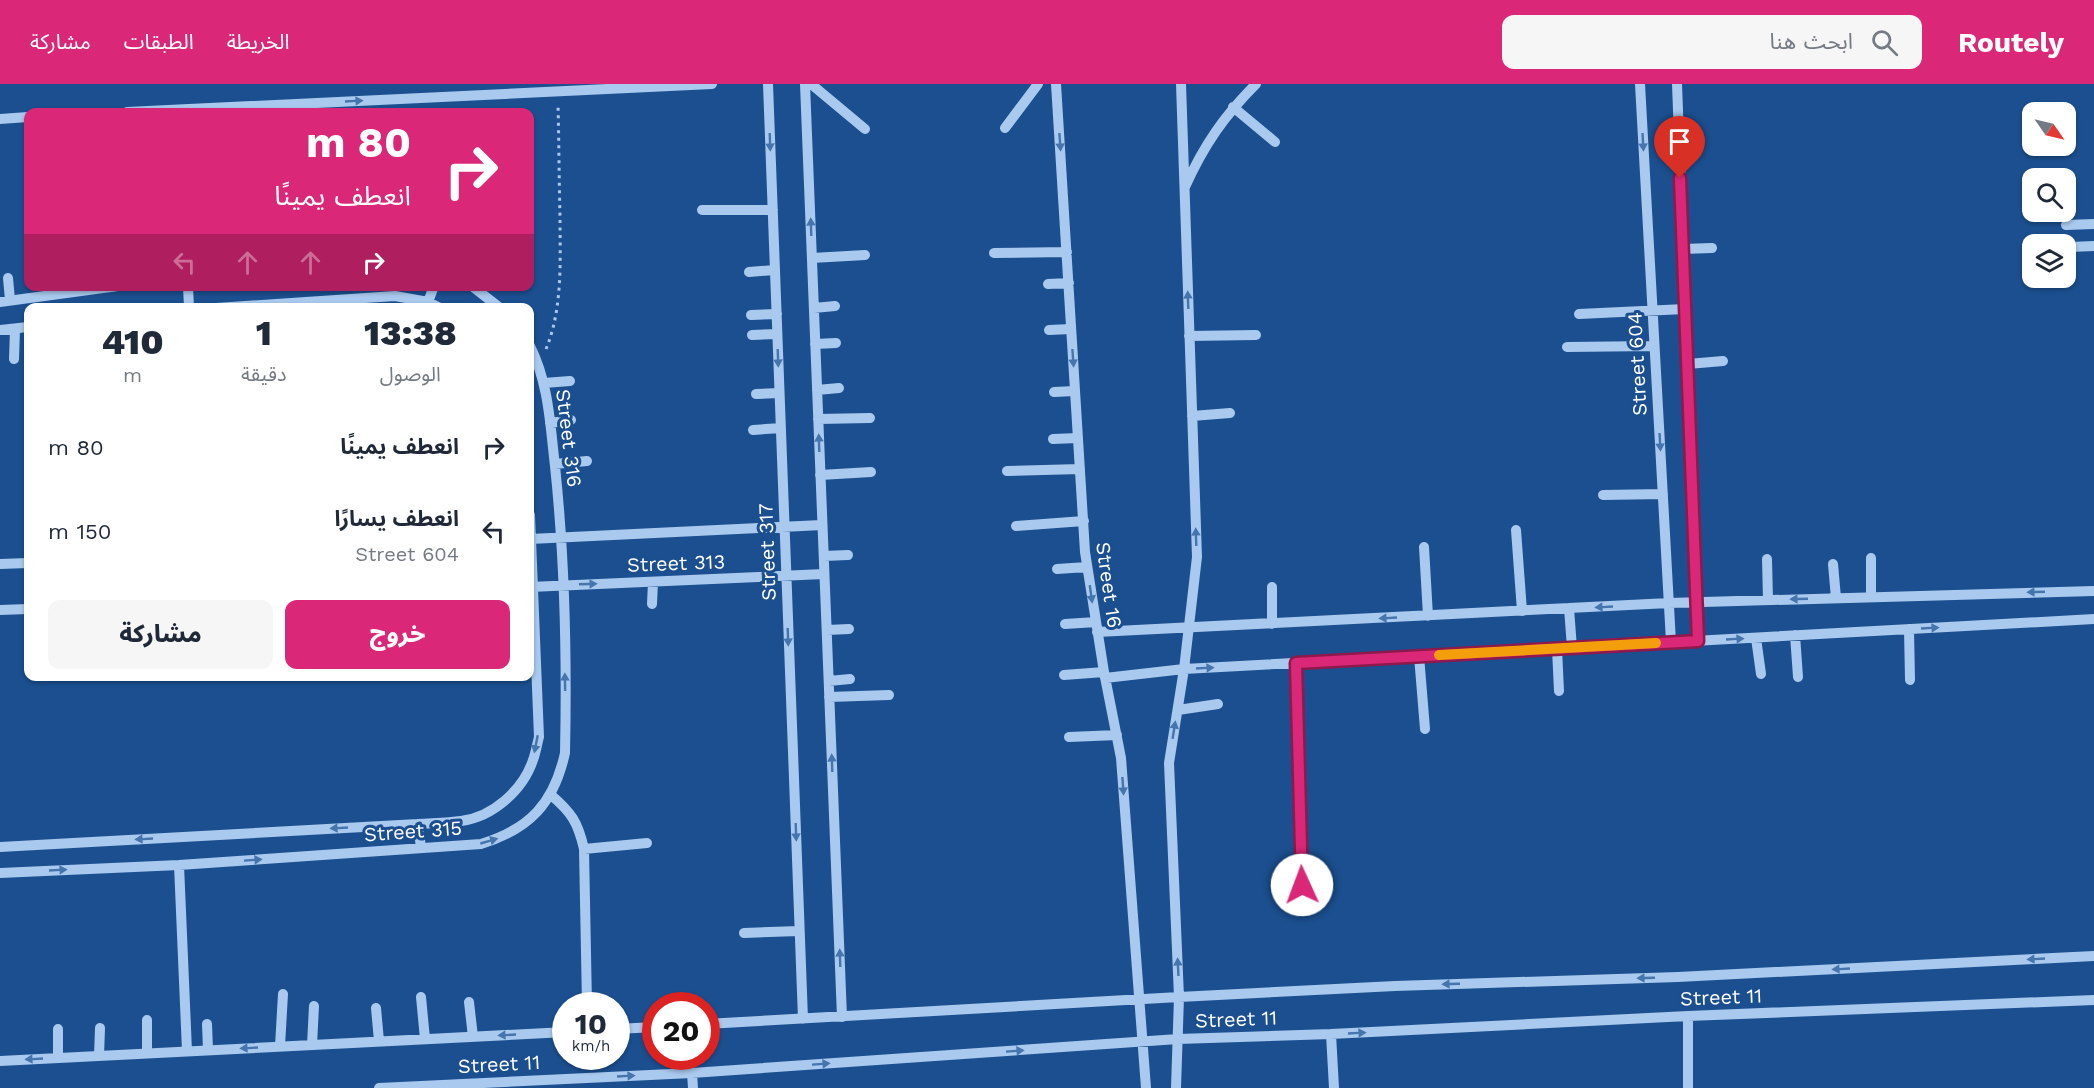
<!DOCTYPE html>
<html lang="ar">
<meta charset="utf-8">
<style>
body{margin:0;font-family:"Work Sans","Noto Sans Arabic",sans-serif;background:#f6f6f7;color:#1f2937;direction:rtl;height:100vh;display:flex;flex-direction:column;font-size:22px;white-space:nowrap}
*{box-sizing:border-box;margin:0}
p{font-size:20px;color:#747a83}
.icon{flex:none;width:33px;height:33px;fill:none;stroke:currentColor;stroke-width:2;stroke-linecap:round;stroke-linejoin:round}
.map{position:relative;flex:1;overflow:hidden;direction:ltr}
.side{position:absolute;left:24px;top:219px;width:510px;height:378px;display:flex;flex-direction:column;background:#fff;border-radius:12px;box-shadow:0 2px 4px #0004;direction:rtl}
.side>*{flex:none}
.hud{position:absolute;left:24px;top:24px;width:510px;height:183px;border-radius:12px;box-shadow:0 2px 4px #0004;direction:rtl;background:#db2777;color:#fff;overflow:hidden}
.needle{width:39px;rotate:124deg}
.fabs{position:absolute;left:2022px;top:18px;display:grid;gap:12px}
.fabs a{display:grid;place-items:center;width:54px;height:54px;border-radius:12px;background:#fff;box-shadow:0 2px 4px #0004;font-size:30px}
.speed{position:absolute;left:552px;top:908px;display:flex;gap:12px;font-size:30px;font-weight:700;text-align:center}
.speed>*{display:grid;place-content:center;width:78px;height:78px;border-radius:50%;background:#fff;box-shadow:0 2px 4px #0004;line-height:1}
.speed small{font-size:15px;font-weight:400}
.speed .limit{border:9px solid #d22;background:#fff;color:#111}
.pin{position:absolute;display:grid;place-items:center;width:51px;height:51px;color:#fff;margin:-62px -26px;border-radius:50% 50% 50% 0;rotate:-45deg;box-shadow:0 0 6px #0007}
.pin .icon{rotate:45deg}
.me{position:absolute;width:66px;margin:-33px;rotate:358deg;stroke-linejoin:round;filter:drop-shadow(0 0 4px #0008)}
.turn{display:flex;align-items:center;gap:21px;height:126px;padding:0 24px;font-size:27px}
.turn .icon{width:78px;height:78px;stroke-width:2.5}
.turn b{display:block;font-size:42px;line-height:51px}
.lanes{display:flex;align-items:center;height:57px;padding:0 24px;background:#0003;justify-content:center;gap:30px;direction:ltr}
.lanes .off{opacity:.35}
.eta{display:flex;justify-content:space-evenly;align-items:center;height:102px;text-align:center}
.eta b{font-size:36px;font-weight:800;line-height:42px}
.primary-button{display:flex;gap:12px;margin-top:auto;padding:12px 24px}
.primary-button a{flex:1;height:69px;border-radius:12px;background:#db2777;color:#fff;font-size:24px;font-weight:800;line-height:69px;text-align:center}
.primary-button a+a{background:#f6f6f7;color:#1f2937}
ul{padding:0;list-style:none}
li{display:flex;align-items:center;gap:18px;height:84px;padding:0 24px}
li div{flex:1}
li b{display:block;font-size:22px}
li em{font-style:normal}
header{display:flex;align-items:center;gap:36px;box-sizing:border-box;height:84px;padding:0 30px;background:#db2777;color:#fff}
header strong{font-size:28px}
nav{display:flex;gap:33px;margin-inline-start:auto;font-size:21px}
.search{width:420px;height:54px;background:#f6f6f7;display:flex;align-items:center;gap:15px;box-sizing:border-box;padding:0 21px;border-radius:12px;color:#747a83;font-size:22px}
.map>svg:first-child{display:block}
</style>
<header>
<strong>Routely</strong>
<div class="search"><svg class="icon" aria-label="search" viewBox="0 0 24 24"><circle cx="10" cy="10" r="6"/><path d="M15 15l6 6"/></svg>ابحث هنا</div>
<nav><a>الخريطة</a><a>الطبقات</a><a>مشاركة</a></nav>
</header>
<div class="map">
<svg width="2094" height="1004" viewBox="0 0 2094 1004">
<rect width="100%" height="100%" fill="#1b4f8f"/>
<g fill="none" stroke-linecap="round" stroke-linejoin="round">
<path stroke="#a9c9ee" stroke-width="3" stroke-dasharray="3 4.5" stroke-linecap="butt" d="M546 265C563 224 560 176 560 132 559 95 559 58 558 21"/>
<path stroke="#a9c9ee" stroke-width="10" d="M768 0 803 935
M805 0 842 933
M811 0 865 45
M1056 0 1085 468 1104 588 1121 674 1146 1004
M1640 0 1671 558
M1677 0 1698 557
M1233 23 1275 58
M127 28 712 0
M0 35 28 33
M1005 44 1038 0
M1185 103C1204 61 1224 32 1256 0
M702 126H773
M2066 141 2094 140
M2070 163 2094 162
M1683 165 1712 164
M994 169 1067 168
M812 174 865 171
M749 188 775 186
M8 194 10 216
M1048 200 1069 199
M188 202 189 224
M472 202 500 224
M0 218 118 202
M428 218 434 202
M216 224 395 212 428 218 440 224
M814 224 835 222
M1579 230 1685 225
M751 231 777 230
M0 246 28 243
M1049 246 1071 245
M752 251 777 250
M1189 252 1256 251
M815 260 836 259
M1567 263 1654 262
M14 275 15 245
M1688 280 1723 277
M544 299 570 297
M817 306 839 304
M1054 308 1075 307
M756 310 779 309
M1192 332 1230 329
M818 335 870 334
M550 339 571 336
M753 346 781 344
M1053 355 1078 354
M555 380 587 377
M1007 387 1080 385
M820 391 871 388
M1603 411 1663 410
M1016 442 1084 437
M1516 446 1522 527
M530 455 822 441
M1424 463 1428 532
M824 472 848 471
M1871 474V513
M1767 475 1768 516
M0 480 28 479
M1833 480 1836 514
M1057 485 1087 483
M530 503 824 490
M652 520 653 498
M1569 524 1572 564
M0 526 28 525
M1065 540 1096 538
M1272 540V503
M1909 545 1910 596
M827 546 849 545
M1097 548 1669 519 2094 507
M1795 551 1798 593
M1756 554 1761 590
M1557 565 1559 607
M1419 572 1425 645
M1296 579 1303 824
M1064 591 1104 588
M1105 594 1184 585 2094 535
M829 597 850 595
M829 613 889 611
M1178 626 1218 620
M1069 653 1117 651
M551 711C571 728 578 738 584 765L587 921
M418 740 421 764
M0 763 418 740C432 739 447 739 461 737 493 733 523 706 533 676 536 668 537 660 539 653L530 431
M584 765 647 759
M179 781 187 967
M0 789 179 781 481 760C530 745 554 719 565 669 567 573 565 477 555 382 550 340 549 300 530 262
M744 849 799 847
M421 913 425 955
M469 918 473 953
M376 924 379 957
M207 940 208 966
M706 940 1179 913 1395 902 1678 893 2094 872
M616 945 656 943
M1331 950 1334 1004
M312 961 314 922
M280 962 283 910
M147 969V936
M99 972 100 944
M58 974V945
M0 977 566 948
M692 989 693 1004
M379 1004 692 989 1178 955 1331 950 1688 932 2094 916
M1176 1004 1179 913 1169 679 1184 585 1197 473 1181 0
M1688 1004V932"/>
</g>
<defs><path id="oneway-solid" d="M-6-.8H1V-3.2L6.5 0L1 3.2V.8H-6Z" transform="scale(1.5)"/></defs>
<g fill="#4674ac">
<use href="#oneway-solid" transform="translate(354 17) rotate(-3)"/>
<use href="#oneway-solid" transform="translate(770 58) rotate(88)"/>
<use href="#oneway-solid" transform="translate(1060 58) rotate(86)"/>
<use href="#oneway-solid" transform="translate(1643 58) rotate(87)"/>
<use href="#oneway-solid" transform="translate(811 143) rotate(-92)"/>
<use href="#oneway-solid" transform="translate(1188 216) rotate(-92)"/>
<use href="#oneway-solid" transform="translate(778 274) rotate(88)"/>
<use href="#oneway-solid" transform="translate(1073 274) rotate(86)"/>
<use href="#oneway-solid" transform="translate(1660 358) rotate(87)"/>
<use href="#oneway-solid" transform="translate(819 359) rotate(-92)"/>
<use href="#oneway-solid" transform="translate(1196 453) rotate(-92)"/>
<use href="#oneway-solid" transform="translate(588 500) rotate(-2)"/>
<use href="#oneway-solid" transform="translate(2036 508) rotate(178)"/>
<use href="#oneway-solid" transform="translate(1091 510) rotate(82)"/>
<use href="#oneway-solid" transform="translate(1799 515) rotate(178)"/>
<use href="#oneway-solid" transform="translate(1604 523) rotate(177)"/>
<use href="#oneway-solid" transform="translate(1388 534) rotate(177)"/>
<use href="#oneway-solid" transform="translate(1930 544) rotate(-3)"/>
<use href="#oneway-solid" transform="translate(788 553) rotate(88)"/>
<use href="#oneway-solid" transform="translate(1735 555) rotate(-3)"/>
<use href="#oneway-solid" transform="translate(1205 584) rotate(-3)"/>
<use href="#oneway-solid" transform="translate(565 598) rotate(-91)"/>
<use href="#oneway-solid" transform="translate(1174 646) rotate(-81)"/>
<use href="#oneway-solid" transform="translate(536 660) rotate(101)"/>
<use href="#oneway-solid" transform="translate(832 679) rotate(-92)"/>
<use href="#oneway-solid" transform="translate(1123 702) rotate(86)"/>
<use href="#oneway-solid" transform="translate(339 744) rotate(177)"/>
<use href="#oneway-solid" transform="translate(796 748) rotate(88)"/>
<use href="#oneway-solid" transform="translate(144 755) rotate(177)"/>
<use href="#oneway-solid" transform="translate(489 757) rotate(-16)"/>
<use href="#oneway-solid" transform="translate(253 776) rotate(-4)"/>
<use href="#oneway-solid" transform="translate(58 786) rotate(-3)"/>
<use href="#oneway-solid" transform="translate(840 874) rotate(-92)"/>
<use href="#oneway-solid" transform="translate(2036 875) rotate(177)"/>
<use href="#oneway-solid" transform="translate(1178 883) rotate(-93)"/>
<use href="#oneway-solid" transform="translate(1841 885) rotate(177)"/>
<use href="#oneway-solid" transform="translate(1646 894) rotate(178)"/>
<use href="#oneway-solid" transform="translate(1451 900) rotate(178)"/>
<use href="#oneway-solid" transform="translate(1357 949) rotate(-3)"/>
<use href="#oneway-solid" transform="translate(507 951) rotate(177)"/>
<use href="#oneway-solid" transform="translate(249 964) rotate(177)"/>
<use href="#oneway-solid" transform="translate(1015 967) rotate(-4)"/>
<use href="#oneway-solid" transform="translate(34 975) rotate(177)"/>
<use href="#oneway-solid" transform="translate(821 980) rotate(-4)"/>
<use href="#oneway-solid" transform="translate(626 992) rotate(-3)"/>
</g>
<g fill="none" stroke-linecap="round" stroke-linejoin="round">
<g stroke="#8e194d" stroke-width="15">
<path id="route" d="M1302 801 1296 579 1698 557 1680 94"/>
</g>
<use href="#route" stroke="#db2777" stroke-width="10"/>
<path stroke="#f59e0b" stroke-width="10" d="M1439 571 1656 559"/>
</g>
<g text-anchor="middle" stroke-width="6" stroke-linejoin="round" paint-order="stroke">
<g font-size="20" fill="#fff" stroke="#1b4f8f">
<text transform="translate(1637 280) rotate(-93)" y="7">Street 604</text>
<text transform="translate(569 354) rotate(83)" y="7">Street 316</text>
<text transform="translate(767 468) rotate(-92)" y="7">Street 317</text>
<text transform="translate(676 479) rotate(-2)" y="7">Street 313</text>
<text transform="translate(1109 501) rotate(82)" y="7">Street 16</text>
<text transform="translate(413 747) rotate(-4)" y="7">Street 315</text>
<text transform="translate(1721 913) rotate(-2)" y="7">Street 11</text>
<text transform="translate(1236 935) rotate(-2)" y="7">Street 11</text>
<text transform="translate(499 980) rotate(-3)" y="7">Street 11</text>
</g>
</g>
</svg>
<div class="fabs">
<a><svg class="needle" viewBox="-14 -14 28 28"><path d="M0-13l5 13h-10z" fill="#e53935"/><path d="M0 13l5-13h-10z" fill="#747a83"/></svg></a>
<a><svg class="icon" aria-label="search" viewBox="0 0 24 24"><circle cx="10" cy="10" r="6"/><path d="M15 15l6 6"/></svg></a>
<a><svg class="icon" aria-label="layers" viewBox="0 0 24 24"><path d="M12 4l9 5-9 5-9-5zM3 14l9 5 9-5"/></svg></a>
</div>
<div class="speed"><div>10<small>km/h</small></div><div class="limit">20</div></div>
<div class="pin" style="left:1680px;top:94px;background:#d93025"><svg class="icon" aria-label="arrive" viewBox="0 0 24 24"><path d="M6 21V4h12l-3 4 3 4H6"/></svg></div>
<svg class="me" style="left:1302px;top:801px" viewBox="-20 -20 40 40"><circle r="19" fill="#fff"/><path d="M0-13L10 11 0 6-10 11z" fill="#db2777"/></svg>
<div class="hud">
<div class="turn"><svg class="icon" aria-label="right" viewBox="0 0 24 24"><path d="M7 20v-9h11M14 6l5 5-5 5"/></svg><div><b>80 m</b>انعطف يمينًا</div></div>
<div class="lanes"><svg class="icon off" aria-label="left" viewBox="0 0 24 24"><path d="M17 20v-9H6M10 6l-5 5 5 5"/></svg><svg class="icon off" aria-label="ahead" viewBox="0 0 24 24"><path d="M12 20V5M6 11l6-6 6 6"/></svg><svg class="icon off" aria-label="ahead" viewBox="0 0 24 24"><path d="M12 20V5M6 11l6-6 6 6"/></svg><svg class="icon" aria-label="right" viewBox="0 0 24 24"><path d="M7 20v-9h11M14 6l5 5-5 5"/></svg></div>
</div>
<section class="side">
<div class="eta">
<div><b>13:38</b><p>الوصول</p></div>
<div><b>1</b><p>دقيقة</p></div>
<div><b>410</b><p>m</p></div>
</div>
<ul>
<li><svg class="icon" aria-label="right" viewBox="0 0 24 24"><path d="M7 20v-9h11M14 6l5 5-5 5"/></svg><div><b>انعطف يمينًا</b></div><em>80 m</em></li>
<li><svg class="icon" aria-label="left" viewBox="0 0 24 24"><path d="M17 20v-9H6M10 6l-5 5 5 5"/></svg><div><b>انعطف يسارًا</b><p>Street 604</p></div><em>150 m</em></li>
</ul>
<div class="primary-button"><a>خروج</a><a>مشاركة</a></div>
</section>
</div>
